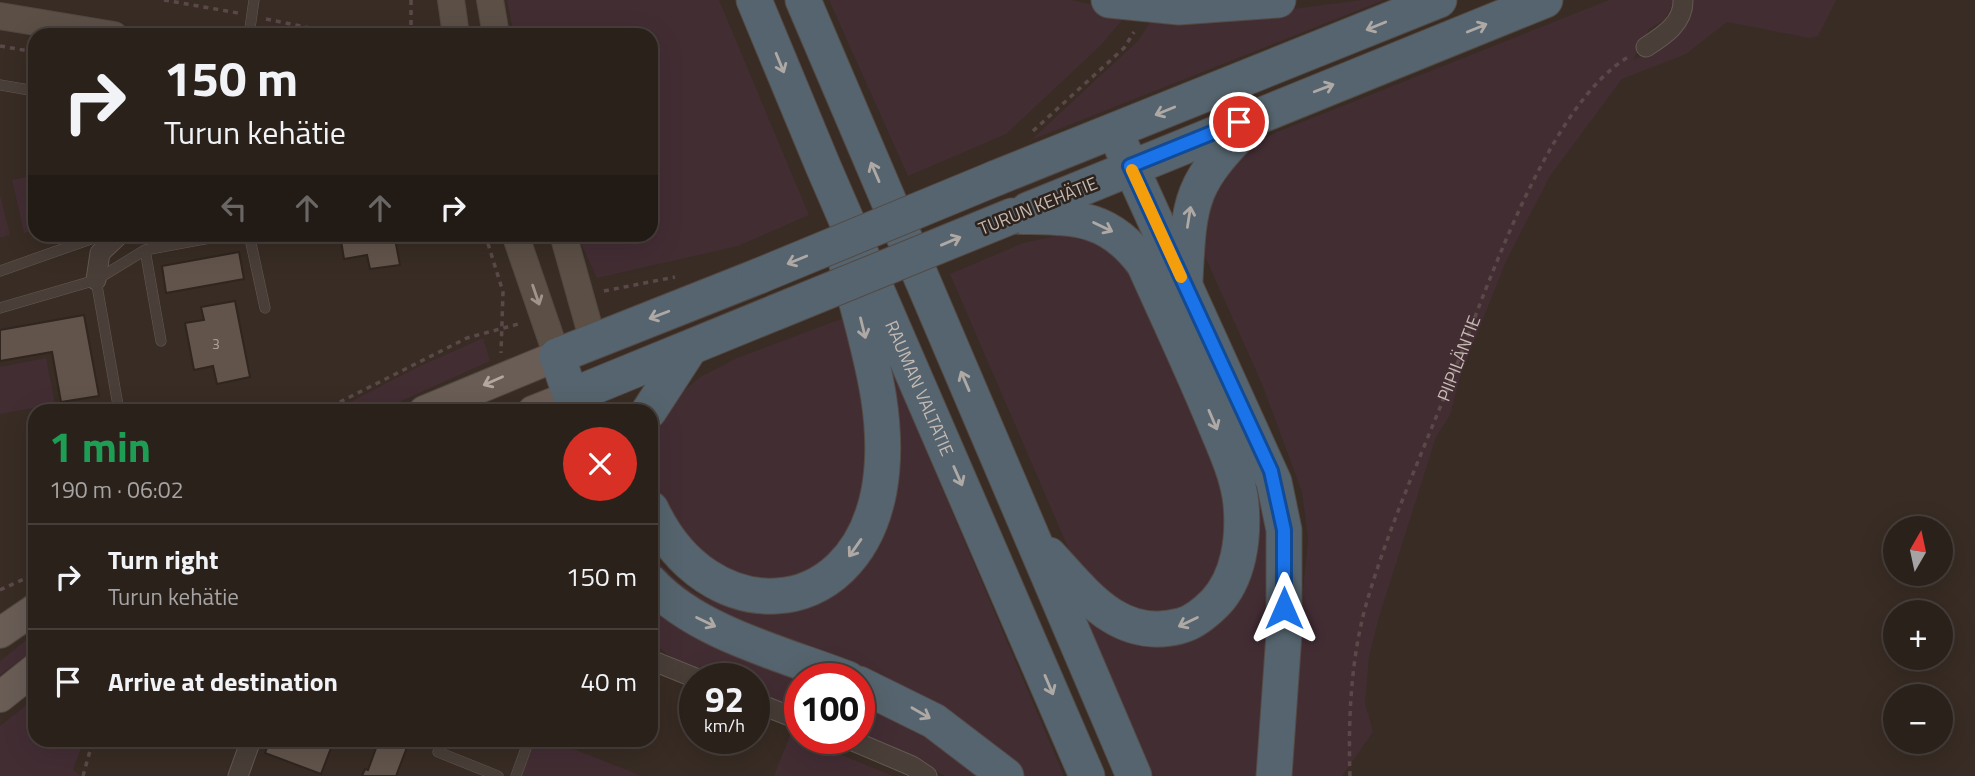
<!DOCTYPE html>
<meta charset="utf-8">
<style>
body{margin:0;font-family:"Titillium Web",sans-serif;background:#322924;color:#f1f3f6;height:100vh;display:flex;flex-direction:column;font-size:26px;white-space:nowrap}
*{box-sizing:border-box;margin:0}
p{font-size:23px;color:#a5a3a3}
.icon{flex:none;width:38px;height:38px;fill:none;stroke:currentColor;stroke-width:2;stroke-linecap:round;stroke-linejoin:round}
.map{position:relative;flex:1;overflow:hidden}
.drawer{position:absolute;left:28px;top:404px;width:630px;height:343px;display:flex;flex-direction:column;background:#2a211b;border-radius:21px;box-shadow:0 7px 28px #0002,0 0 0 2px #463e3a}
.drawer>*{flex:none}
.guide{position:absolute;left:28px;top:28px;width:630px;height:214px;border-radius:21px;box-shadow:0 7px 28px #0002,0 0 0 2px #463e3a;background:#2a211b;color:#f1f3f6;overflow:hidden}
.needle{width:46px;rotate:9deg}
.tools{position:absolute;left:1883px;top:516px;display:grid;gap:14px}
.tools a{display:grid;place-items:center;width:70px;height:70px;border-radius:50%;background:#2a211b;box-shadow:0 7px 28px #0002,0 0 0 2px #463e3a;font-size:35px}
.speed{position:absolute;left:679px;top:663px;display:flex;gap:14px;font-size:35px;font-weight:700;text-align:center}
.speed>*{display:grid;place-content:center;width:91px;height:91px;border-radius:50%;background:#2a211b;box-shadow:0 7px 28px #0002,0 0 0 2px #463e3a;line-height:1}
.speed small{font-size:18px;font-weight:400}
.speed .limit{border:10px solid #d22;background:#fff;color:#111}
.pin{position:absolute;display:grid;place-items:center;width:60px;height:60px;color:#fff;margin:-30px;border:4px solid #fff;border-radius:50%;box-shadow:0 2px 7px #0007}
.me{position:absolute;width:77px;margin:-38px;rotate:0deg;stroke-linejoin:round;filter:drop-shadow(0 0 5px #0008)}
.turn{display:flex;align-items:center;gap:24px;height:147px;padding:0 21px;font-size:32px}
.turn .icon{width:91px;height:91px;stroke-width:2.5}
.turn b{display:block;font-size:49px;line-height:60px}
.lanes{display:flex;align-items:center;height:66px;padding:0 21px;background:#0003;justify-content:center;gap:35px;direction:ltr}
.lanes .off{opacity:.35}
.round{display:grid;place-items:center;flex:none;width:74px;height:74px;border-radius:37px;background:#322924}
.head{display:flex;align-items:center;justify-content:space-between;height:119px;padding:0 21px}
h1{font-size:42px;font-weight:700;line-height:52px;color:#1e9e55}
ul{padding:0;list-style:none}
li{display:flex;align-items:center;gap:21px;height:105px;padding:0 21px;border-top:2px solid #463e3a}
li div{flex:1}
li b{display:block;font-size:26px}
li em{font-style:normal}
.map>svg:first-child{display:block}
</style>
<div class="map">
<svg width="1975" height="776" viewBox="0 0 1975 776">
<rect width="100%" height="100%" fill="#382c24"/>
<path fill="#422d33" d="M507 0H719L809 215 738 246 597 278 577 235 651 234V35H514Z
M829 0H1071L1129 12 1101 45 1006 134 908 176Z
M1361 0H1384L1031 140 1139 40 1153 17H1231Z
M1609 0H1676L1664 20 1649 29 1633 60C1661 48 1688 32 1694 0H1836L1818 36 1809 38 1727 22 1686 54 1622 79 1550 176 1507 259 1461 374 1450 415 1436 437 1379 617 1369 657 1365 703 1373 732 1342 776H1292L1298 644 1308 538 1302 492 1262 384 1203 252 1207 197 1249 146 1277 132Z
M35 175V230L24 233 12 180Z
M0 195 10 235 0 238Z
M1061 235 1107 245 1131 265 1225 476 1224 571 1181 615 1121 610 1073 559 950 274 1023 243Z
M849 316 868 410 862 512 828 562 788 585 720 574 663 512 654 470V444L661 421 675 398 700 377 737 358Z
M483 338 490 361 379 411H333L418 367Z
M46 358 55 404 0 414V367Z
M889 363 1064 776H1019L742 633 651 576V552C669 577 699 601 730 606 743 608 836 577 856 571Z
M1239 453 1260 484 1273 570 1263 776H1154L1081 612 1209 625Z
M651 606 800 680V712L754 693V679C711 679 682 671 651 640Z
M35 633V649L0 675V661Z
M35 698V740H84L73 770 81 776H0V726Z
M859 705 932 739 983 776H945L902 753 859 736Z
M790 735 800 738 893 776H774Z
M529 740H551L642 776H516Z"/>
<path fill="#62544b" stroke="#30251f" stroke-width="2" d="M340 234H394L400 265 370 269 367 255 344 259Z
M239 252 244 279 166 293 162 266Z
M235 301 250 377 217 384 213 366 194 370 185 323 204 320 201 307Z
M84 315 99 396 61 402 52 352 0 361V330Z
M270 740H334L321 774 265 753Z
M379 740 409 742 396 776H362L365 769 368 770Z"/>
<g fill="none" stroke-linecap="round" stroke-linejoin="round">
<g stroke="#645953" stroke-width="11">
<path id="lane" d="M249 35 254 0
M0 85 35 91
M249 234 265 308
M0 271 105 234
M96 280 119 411
M0 308 96 280 145 250
M161 341 145 250 231 234
M438 752 498 776
M516 776 529 740"/>
</g>
<g stroke="#645953" stroke-width="21">
<path id="street" d="M1646 47C1663 36 1684 23 1683 0
M96 280 100 253 120 234
M651 660 698 679
M754 702 800 720
M846 738 912 766 927 776
M238 776 251 740"/>
</g>
<g stroke="#524741" stroke-width="28">
<path id="secondary" d="M451 0 456 35
M490 0 496 35
M0 16 114 35
M515 234 557 356
M563 234 593 341"/>
</g>
<g stroke="#524741" stroke-width="32">
<path id="primary" d="M424 411 557 356
M533 411 571 396
M0 633 35 609
M0 697 35 669"/>
</g>
<g stroke="#544943" stroke-width="37">
<g id="highway">
<path id="s2" d="M754 0 823 166 1087 776"/>
<path d="M803 0 1134 776"/>
<path d="M1109 0 1179 7 1278 0"/>
<path d="M1115 132 1274 482 1284 530V634L1274 776"/>
<path d="M996 178 1439 0"/>
<path d="M1028 210 1545 0"/>
<path d="M1012 216C1069 218 1106 212 1144 264 1167 315 1191 366 1213 419 1224 446 1238 474 1241 504 1244 538 1239 578 1215 603 1205 613 1193 623 1180 626 1119 642 1085 594 1049 555"/>
<path d="M1185 280C1189 197 1191 183 1251 123"/>
<path d="M571 396 774 313"/>
<path d="M576 411 557 356 759 276"/>
<path d="M649 411 690 348"/>
<path d="M651 509C707 630 853 626 879 491 893 415 865 338 847 265"/>
<path d="M651 583C697 633 786 655 848 679"/>
<path d="M859 684 934 721 1006 776"/>
</g>
</g>
<g stroke="#5b494a" stroke-width="3.5" stroke-dasharray="5 5" stroke-linecap="butt">
<path d="M164 0 238 13"/>
<path d="M266 19 345 35"/>
<path d="M411 35V0"/>
<path d="M0 46 35 52"/>
<path d="M1033 131 1124 48 1134 32"/>
<path d="M485 234 503 292 501 353"/>
<path d="M604 291 675 277"/>
<path d="M322 411 467 338 522 323"/>
<path d="M27 585 35 576"/>
<path d="M0 590 35 574"/>
<path d="M805 741 831 751"/>
<path d="M83 776 93 740"/>
<path id="s1" d="M1350 776C1348 718 1351 654 1368 598 1389 527 1420 458 1447 390 1483 300 1546 104 1630 56"/>
</g>
<use href="#lane" stroke="#493e38" stroke-width="10"/>
<use href="#street" stroke="#493e38" stroke-width="19"/>
<use href="#secondary" stroke="#5b4f46" stroke-width="26"/>
<use href="#primary" stroke="#695d56" stroke-width="30"/>
<use href="#highway" stroke="#55646e" stroke-width="35"/>
<g stroke="#544943" stroke-width="37" stroke-linecap="butt">
<path id="highway-bridge" d="M759 276 996 178
M774 313 1012 216"/>
</g>
<use href="#highway-bridge" stroke="#55646e" stroke-width="35"/>
</g>
<defs><path id="oneway-shaft" d="M-6 0H5M1.5-3L5.5 0L1.5 3" fill="none" stroke-width="1.6" stroke-linecap="round" stroke-linejoin="round" transform="scale(1.75)"/></defs>
<g stroke="#afa9a5">
<use href="#oneway-shaft" transform="translate(1376 26) rotate(158)"/>
<use href="#oneway-shaft" transform="translate(1477 28) rotate(-22)"/>
<use href="#oneway-shaft" transform="translate(780 63) rotate(68)"/>
<use href="#oneway-shaft" transform="translate(1324 88) rotate(-21)"/>
<use href="#oneway-shaft" transform="translate(1165 111) rotate(158)"/>
<use href="#oneway-shaft" transform="translate(875 172) rotate(-113)"/>
<use href="#oneway-shaft" transform="translate(1189 217) rotate(-81)"/>
<use href="#oneway-shaft" transform="translate(1103 227) rotate(26)"/>
<use href="#oneway-shaft" transform="translate(951 241) rotate(-23)"/>
<use href="#oneway-shaft" transform="translate(797 260) rotate(158)"/>
<use href="#oneway-shaft" transform="translate(659 315) rotate(159)"/>
<use href="#oneway-shaft" transform="translate(863 328) rotate(76)"/>
<use href="#oneway-shaft" transform="translate(965 381) rotate(-113)"/>
<use href="#oneway-shaft" transform="translate(1213 420) rotate(67)"/>
<use href="#oneway-shaft" transform="translate(958 476) rotate(66)"/>
<use href="#oneway-shaft" transform="translate(855 548) rotate(125)"/>
<use href="#oneway-shaft" transform="translate(706 622) rotate(26)"/>
<use href="#oneway-shaft" transform="translate(1188 622) rotate(154)"/>
<use href="#oneway-shaft" transform="translate(1049 685) rotate(67)"/>
<use href="#oneway-shaft" transform="translate(921 713) rotate(30)"/>
</g>
<use stroke="#a0958d" href="#oneway-shaft" transform="translate(536 295) rotate(71)"/>
<use stroke="#b3a7a0" href="#oneway-shaft" transform="translate(493 381) rotate(156)"/>
<g fill="none" stroke-linecap="round" stroke-linejoin="round">
<g stroke="#114b97" stroke-width="18">
<path id="route" d="M1239 122 1130 166 1271 471 1284 530V608"/>
</g>
<use href="#route" stroke="#1a73e8" stroke-width="12"/>
<path stroke="#f59e0b" stroke-width="12" d="M1132 170 1181 277"/>
</g>
<g text-anchor="middle" stroke-width="5" stroke-linejoin="round" paint-order="stroke">
<g font-size="14" fill="#aca099">
<text x="216" y="349">3</text>
</g>
<g font-size="18" fill="#c5bab3" stroke="#2e231d">
<text transform="translate(1038 206) rotate(-22)" y="6">TURUN KEHÄTIE</text>
<text dy="6" stroke="none"><textPath href="#s1" startOffset="436">PIIPILÄNTIE</textPath></text>
<text dy="6" stroke="none"><textPath href="#s2" startOffset="422">RAUMAN VALTATIE</textPath></text>
</g>
</g>
</svg>
<div class="tools">
<a><svg class="needle" viewBox="-14 -14 28 28"><path d="M0-13l5 13h-10z" fill="#e53935"/><path d="M0 13l5-13h-10z" fill="#a5a3a3"/></svg></a>
<a>+</a>
<a>−</a>
</div>
<div class="speed"><div>92<small>km/h</small></div><div class="limit">100</div></div>
<div class="pin" style="left:1239px;top:122px;background:#d93025"><svg class="icon" aria-label="arrive" viewBox="0 0 24 24"><path d="M6 21V4h12l-3 4 3 4H6"/></svg></div>
<svg class="me" style="left:1284px;top:608px" viewBox="-20 -20 40 40"><path d="M0-17L14 15 0 8-14 15z" fill="#1a73e8" stroke="#fff" stroke-width="4"/></svg>
<div class="guide">
<div class="turn"><svg class="icon" aria-label="right" viewBox="0 0 24 24"><path d="M7 20v-9h11M14 6l5 5-5 5"/></svg><div><b>150 m</b>Turun kehätie</div></div>
<div class="lanes"><svg class="icon off" aria-label="left" viewBox="0 0 24 24"><path d="M17 20v-9H6M10 6l-5 5 5 5"/></svg><svg class="icon off" aria-label="ahead" viewBox="0 0 24 24"><path d="M12 20V5M6 11l6-6 6 6"/></svg><svg class="icon off" aria-label="ahead" viewBox="0 0 24 24"><path d="M12 20V5M6 11l6-6 6 6"/></svg><svg class="icon" aria-label="right" viewBox="0 0 24 24"><path d="M7 20v-9h11M14 6l5 5-5 5"/></svg></div>
</div>
<section class="drawer">
<div class="head"><div><h1>1 min</h1><p>190 m · 06:02</p></div><a class="round" style="background:#d93025;color:#fff"><svg class="icon" aria-label="close" viewBox="0 0 24 24"><path d="M6 6l12 12M18 6L6 18"/></svg></a></div>
<ul>
<li><svg class="icon" aria-label="right" viewBox="0 0 24 24"><path d="M7 20v-9h11M14 6l5 5-5 5"/></svg><div><b>Turn right</b><p>Turun kehätie</p></div><em>150 m</em></li>
<li><svg class="icon" aria-label="arrive" viewBox="0 0 24 24"><path d="M6 21V4h12l-3 4 3 4H6"/></svg><div><b>Arrive at destination</b></div><em>40 m</em></li>
</ul>
</section>
</div>
